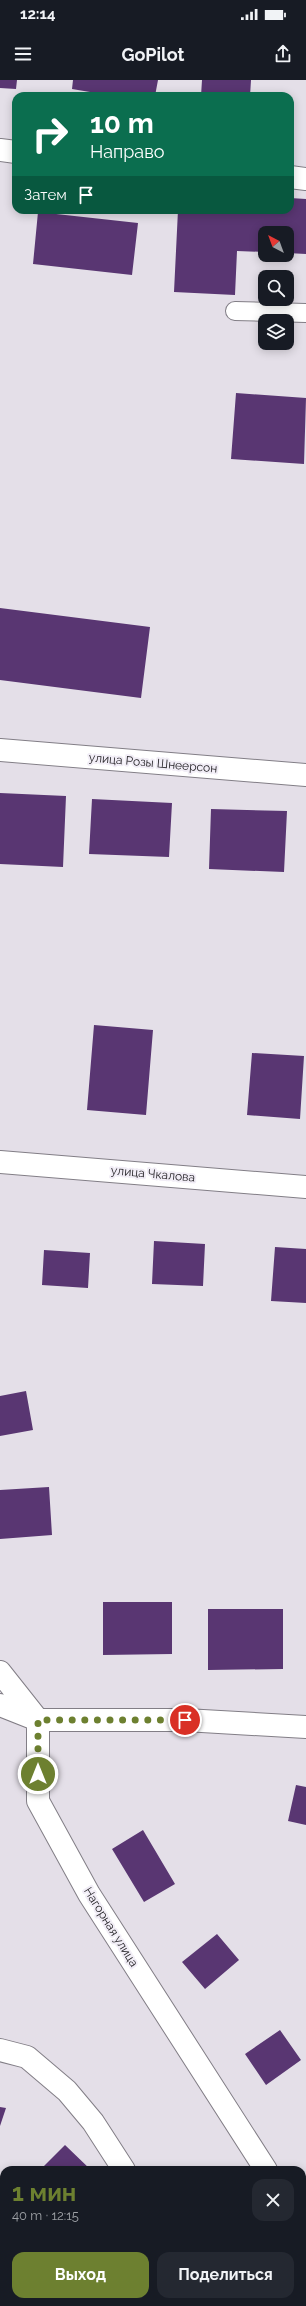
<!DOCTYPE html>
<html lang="ru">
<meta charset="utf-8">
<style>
body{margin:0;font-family:Raleway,sans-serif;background:#242831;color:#f1f3f6;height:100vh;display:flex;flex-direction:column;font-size:15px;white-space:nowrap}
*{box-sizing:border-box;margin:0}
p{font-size:13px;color:#9ea1a6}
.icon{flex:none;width:22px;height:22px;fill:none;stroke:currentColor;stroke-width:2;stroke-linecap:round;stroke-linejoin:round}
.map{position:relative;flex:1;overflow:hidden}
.sheet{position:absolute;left:0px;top:2086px;width:306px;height:140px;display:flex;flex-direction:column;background:#171b24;border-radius:12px 12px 0 0;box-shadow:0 2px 10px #0003}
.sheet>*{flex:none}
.top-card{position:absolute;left:12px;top:12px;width:282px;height:122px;border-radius:12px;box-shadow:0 2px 10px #0003;background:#0b6e4f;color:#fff;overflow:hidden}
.needle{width:26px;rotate:319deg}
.fabs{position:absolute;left:258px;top:146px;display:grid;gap:8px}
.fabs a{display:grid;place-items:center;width:36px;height:36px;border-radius:8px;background:#171b24;box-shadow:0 2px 10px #0003;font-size:20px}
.pin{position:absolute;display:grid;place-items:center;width:34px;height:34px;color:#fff;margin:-17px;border:2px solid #fff;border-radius:50%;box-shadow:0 1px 4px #0007}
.me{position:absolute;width:44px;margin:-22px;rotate:0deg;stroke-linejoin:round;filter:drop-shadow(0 0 3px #0008)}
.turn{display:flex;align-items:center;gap:14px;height:84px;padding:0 12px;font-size:18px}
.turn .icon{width:52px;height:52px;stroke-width:2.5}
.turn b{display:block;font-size:28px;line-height:34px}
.then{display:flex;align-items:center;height:38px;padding:0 12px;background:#0003;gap:8px;font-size:15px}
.round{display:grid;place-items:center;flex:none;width:42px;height:42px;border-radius:12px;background:#242831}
.headline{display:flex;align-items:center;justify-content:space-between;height:68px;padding:0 12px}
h1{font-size:24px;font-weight:700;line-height:30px;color:#6d8030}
.action{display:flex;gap:8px;margin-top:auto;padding:8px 12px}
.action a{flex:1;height:46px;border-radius:12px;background:#6d8030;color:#fff;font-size:16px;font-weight:700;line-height:46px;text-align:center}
.action a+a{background:#242831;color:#f1f3f6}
.status{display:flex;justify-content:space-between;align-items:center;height:28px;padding:0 20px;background:#171b24;direction:ltr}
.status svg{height:11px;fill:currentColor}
header{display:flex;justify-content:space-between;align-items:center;height:52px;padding:0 12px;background:#171b24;font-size:18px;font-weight:700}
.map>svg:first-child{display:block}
</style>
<div class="status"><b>12:14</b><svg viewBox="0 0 49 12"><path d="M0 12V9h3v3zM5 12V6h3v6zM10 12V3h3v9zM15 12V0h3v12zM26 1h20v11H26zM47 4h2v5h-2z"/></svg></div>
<header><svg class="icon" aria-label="menu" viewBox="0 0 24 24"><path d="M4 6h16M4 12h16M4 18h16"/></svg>GoPilot<svg class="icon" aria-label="share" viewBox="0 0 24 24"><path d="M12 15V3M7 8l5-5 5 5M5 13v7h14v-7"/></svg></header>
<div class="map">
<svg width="306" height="2226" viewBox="0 0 306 2226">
<rect width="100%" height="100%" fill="#e4dfe8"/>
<path fill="#593672" d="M0 0H17L16 9 0 8Z
M73 0H158L155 16H114L72 9Z
M202 0H251L250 16H201Z
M290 118 306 119V174L287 173V153H265V172L237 171 235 215 174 212 178 130H290Z
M38 132 138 143 132 195 33 184Z
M236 313 306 318 304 384 231 379Z
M0 528 150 547 141 618 0 600Z
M0 713 66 716 63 787 0 784Z
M92 719 172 723 169 777 89 774Z
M211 729 287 731 284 792 209 789Z
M94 945 153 950 146 1035 87 1030Z
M252 973 304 976 300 1039 247 1035Z
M154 1161 205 1164 203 1206 152 1204Z
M275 1167 306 1169V1223L271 1221Z
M44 1170 90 1173 88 1208 42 1205Z
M26 1311 33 1350 0 1356V1316Z
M49 1407 52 1455 0 1459V1410Z
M103 1522H172V1574L103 1575Z
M208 1529H283V1589L208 1590Z
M296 1705 306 1707V1745L288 1741Z
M143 1750 175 1804 144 1822 112 1769Z
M217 1854 239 1880 205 1909 182 1882Z
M280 1950 301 1980 266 2005 245 1974Z
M0 2027 6 2028 0 2046Z
M65 2065 91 2090H40Z
M113 2222H124L119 2226Z"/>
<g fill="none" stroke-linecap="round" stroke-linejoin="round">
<g stroke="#827e86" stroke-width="20">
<path id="service" d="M235 231 306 233"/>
</g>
<g stroke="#827e86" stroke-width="24">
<path id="minor" d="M0 70 16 72
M290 97 306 99
M0 670 306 695
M0 1082 306 1107
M0 1592 38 1640V1721L89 1814 266 2090
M0 1625 38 1640H185L306 1647
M0 1970 27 1977 67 2011 93 2042 124 2090
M302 2150 306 2157
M206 2222 208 2226"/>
</g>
<use href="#service" stroke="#fff" stroke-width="18"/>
<use href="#minor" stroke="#fff" stroke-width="22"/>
</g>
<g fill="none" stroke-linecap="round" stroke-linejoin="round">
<path stroke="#6d8030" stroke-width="7" stroke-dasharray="0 12.6" d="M38 1694V1640H185"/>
</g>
<g text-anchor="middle" stroke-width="4" stroke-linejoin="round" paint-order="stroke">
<g font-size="12" fill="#252327" stroke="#f1edf6">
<text transform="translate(153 683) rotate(5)" y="4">улица Розы Шнеерсон</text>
<text transform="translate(153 1094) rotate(5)" y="4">улица Чкалова</text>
<text transform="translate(111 1847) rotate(58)" y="4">Нагорная улица</text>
</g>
</g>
</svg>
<div class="fabs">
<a><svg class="needle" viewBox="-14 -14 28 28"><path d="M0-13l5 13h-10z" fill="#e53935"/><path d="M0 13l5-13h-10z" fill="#9ea1a6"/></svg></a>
<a><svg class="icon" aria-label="search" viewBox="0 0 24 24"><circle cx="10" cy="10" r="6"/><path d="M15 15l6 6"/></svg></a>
<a><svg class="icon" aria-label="layers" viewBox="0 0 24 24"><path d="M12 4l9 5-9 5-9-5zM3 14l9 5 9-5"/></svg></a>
</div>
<div class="pin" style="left:185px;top:1640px;background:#d93025"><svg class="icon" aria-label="arrive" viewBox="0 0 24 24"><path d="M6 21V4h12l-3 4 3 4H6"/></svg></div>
<svg class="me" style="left:38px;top:1694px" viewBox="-20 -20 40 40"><circle r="17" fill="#6d8030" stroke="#fff" stroke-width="3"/><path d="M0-11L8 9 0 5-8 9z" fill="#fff"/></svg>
<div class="top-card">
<div class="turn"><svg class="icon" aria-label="right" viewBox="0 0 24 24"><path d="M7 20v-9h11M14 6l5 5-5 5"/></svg><div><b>10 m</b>Направо</div></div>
<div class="then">Затем<svg class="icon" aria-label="arrive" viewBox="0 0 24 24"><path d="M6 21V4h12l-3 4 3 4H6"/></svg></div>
</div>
<section class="sheet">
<div class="headline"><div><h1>1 мин</h1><p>40 m · 12:15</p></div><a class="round"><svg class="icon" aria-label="close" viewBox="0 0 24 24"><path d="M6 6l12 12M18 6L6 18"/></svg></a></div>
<div class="action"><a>Выход</a><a>Поделиться</a></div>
</section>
</div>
